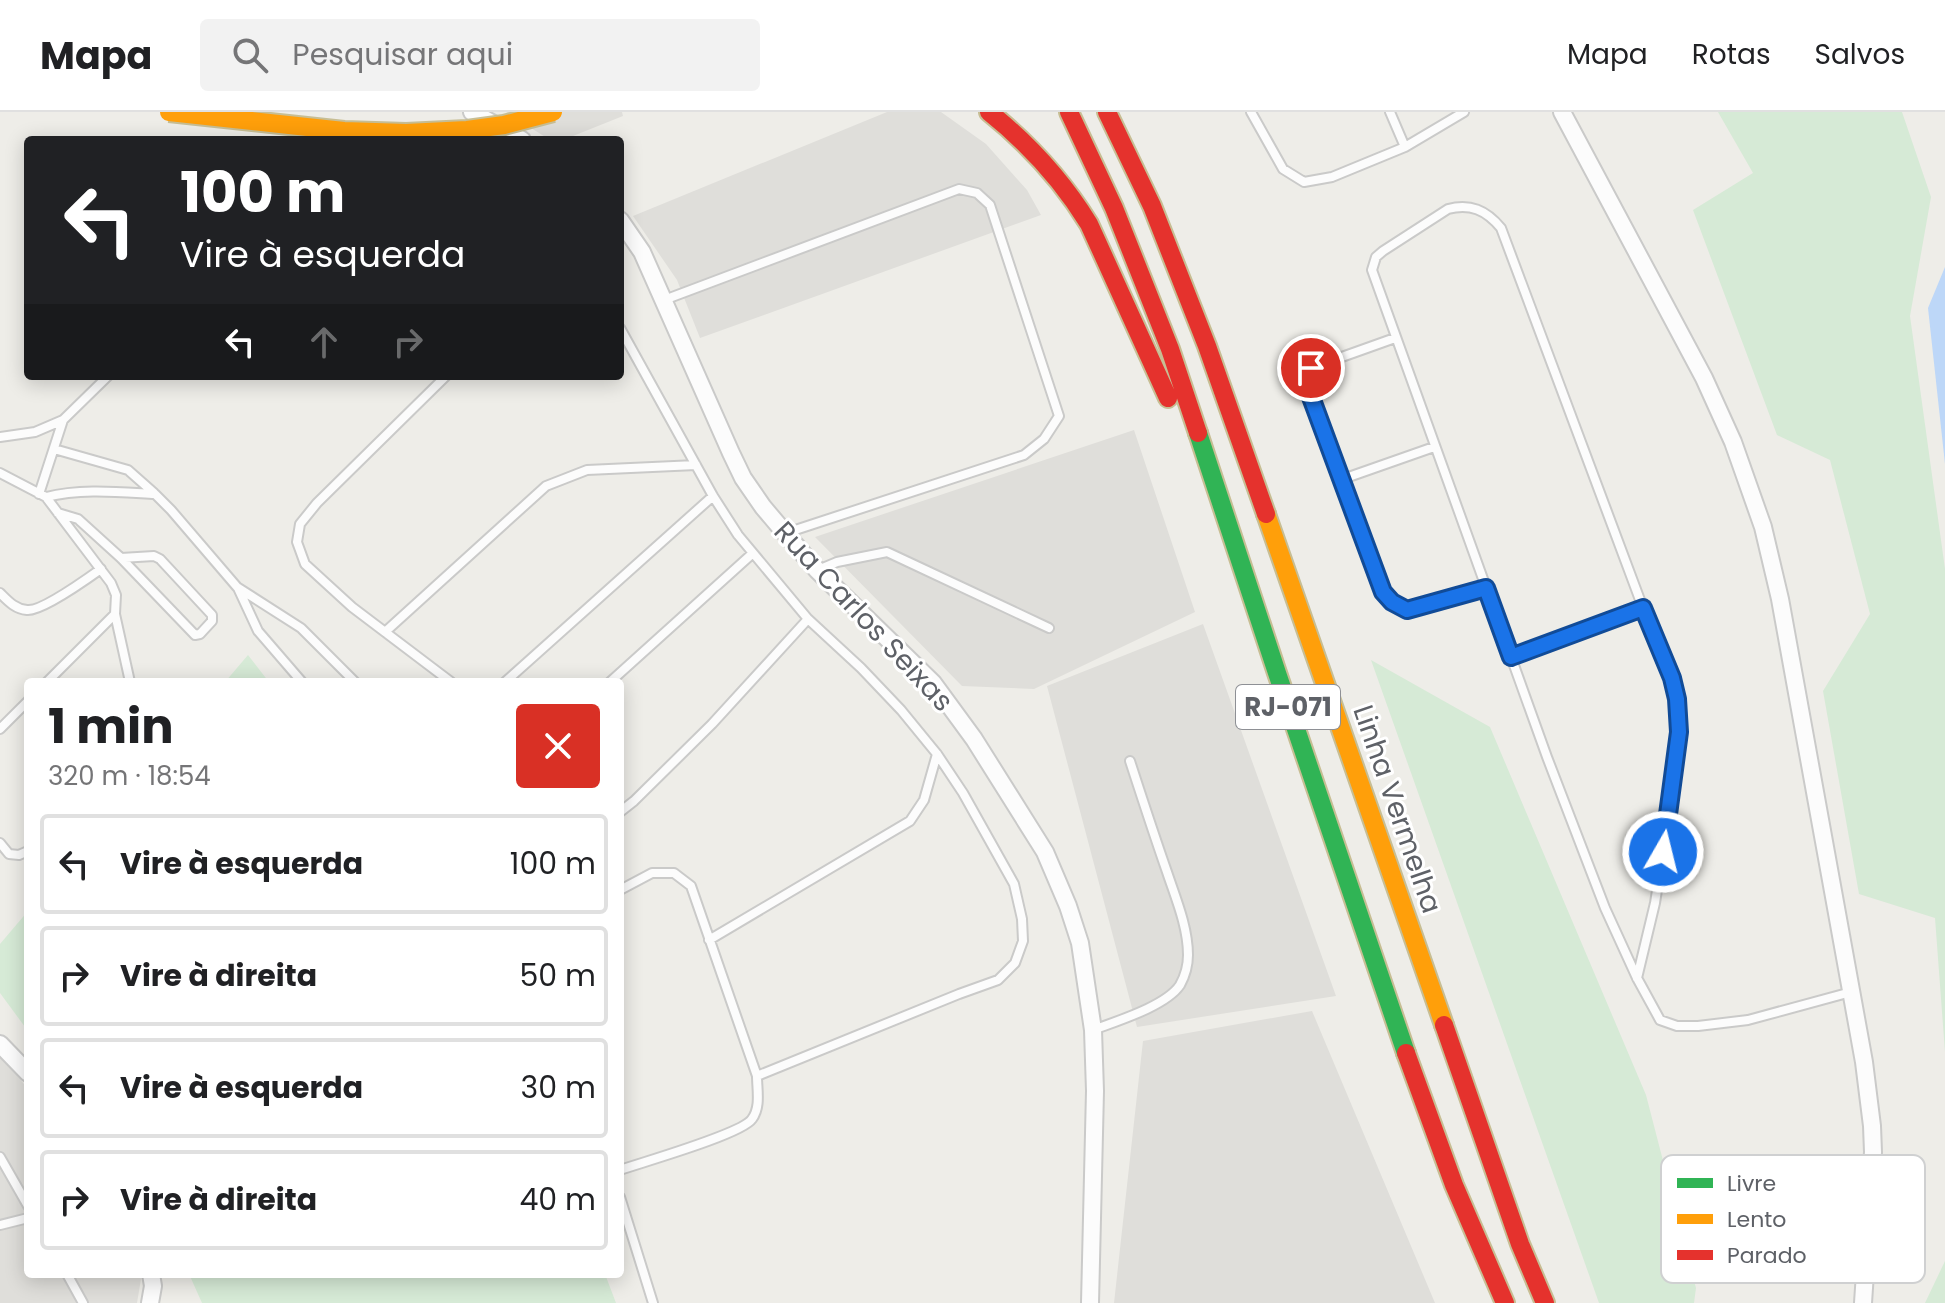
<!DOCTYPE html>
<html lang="pt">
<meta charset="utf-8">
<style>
body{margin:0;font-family:Poppins,sans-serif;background:#f2f2f2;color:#202124;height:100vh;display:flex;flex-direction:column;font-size:30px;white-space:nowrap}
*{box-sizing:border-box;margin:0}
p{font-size:26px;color:#757577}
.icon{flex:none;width:44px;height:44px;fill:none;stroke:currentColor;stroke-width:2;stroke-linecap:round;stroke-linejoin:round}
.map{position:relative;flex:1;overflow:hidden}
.panel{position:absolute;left:24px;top:566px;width:600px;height:600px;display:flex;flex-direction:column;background:#fff;border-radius:8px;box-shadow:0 4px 20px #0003}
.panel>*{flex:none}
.banner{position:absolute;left:24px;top:24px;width:600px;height:244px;border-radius:8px;box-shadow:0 4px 20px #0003;background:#202124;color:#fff;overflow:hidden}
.pin{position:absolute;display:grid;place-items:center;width:68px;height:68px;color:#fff;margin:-34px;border:4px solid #fff;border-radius:50%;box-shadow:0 2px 8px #0007}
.me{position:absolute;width:88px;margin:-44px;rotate:8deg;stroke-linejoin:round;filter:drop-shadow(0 0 6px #0008)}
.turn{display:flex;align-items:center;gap:28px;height:168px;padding:0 24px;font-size:36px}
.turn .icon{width:104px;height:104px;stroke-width:2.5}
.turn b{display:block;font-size:56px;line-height:68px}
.lanes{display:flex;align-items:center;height:76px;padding:0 24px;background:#0003;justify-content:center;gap:40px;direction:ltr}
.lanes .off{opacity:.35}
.round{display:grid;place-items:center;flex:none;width:84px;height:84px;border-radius:8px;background:#f2f2f2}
.head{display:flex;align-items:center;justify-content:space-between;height:136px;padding:0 24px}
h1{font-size:48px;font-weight:700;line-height:60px}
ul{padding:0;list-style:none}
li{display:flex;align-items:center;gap:24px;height:100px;margin:0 16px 12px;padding:0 8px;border:4px solid #e0e0e0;border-radius:8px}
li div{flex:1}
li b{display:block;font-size:30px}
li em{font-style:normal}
header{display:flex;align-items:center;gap:48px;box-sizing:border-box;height:112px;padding:0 40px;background:#fff;border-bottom:2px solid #e0e0e0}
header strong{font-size:38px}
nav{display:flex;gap:44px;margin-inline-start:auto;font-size:28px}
.search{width:560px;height:72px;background:#f2f2f2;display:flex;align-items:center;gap:20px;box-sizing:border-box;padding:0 28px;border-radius:8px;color:#757577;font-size:30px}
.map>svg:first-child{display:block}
</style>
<header>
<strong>Mapa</strong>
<div class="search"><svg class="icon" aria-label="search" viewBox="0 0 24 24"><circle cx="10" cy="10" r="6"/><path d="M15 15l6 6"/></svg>Pesquisar aqui</div>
<nav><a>Mapa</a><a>Rotas</a><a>Salvos</a></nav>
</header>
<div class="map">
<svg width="1945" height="1191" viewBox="0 0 1945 1191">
<rect width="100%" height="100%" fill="#eeede8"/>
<path fill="#dfdeda" d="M506 0H622L623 4 563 28H550Z
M887 0H941L986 32 1027 78 1041 103 700 226 677 168 633 104Z
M1134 318 1195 500 1034 577 962 574 815 425Z
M1203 512 1336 884 1137 915 1047 574Z
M1312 899 1435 1191H1114L1143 929Z
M0 943 28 977V1162H139L141 1167 137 1191H0Z"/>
<path fill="#d6ead6" d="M1718 0H1902L1931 85 1910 204 1945 457V940L1935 806 1859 782 1823 579 1870 502 1830 348 1777 323 1693 98 1753 61Z
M248 543 269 570H225Z
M1371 548 1490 615 1646 983 1696 1176 1694 1191H1599Z
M28 799V919L0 881V832Z
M1945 1149V1191H1925Z
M189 1162H605L616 1191H202Z"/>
<path fill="#bdd7f8" d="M1945 155V352L1928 196Z"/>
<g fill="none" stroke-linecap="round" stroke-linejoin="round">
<g stroke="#cacac9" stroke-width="12">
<path id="lane" d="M1251 0 1283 57 1304 70 1332 65 1405 35 1464 0
M1390 0 1405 35
M664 188 959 77 977 81 990 93 1059 304 1044 327 1024 343 786 421
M620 216 713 384 738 423 808 507 712 612 634 689 620 700
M1395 226 1311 256 1305 269 1383 480 1392 490 1407 498 1486 476
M446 264 317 391 300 412 297 430 305 452 352 495 451 570
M0 325 35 320 63 308 108 264
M54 337 128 358 154 381
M0 361 46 385C81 376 119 380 155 382L171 398 237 475 301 516 355 570
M1340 368 1434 335
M39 382 63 308
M46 385 111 471 116 483 115 502 47 570
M58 401 78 407 121 446 195 523 200 522 212 509V503L160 447 154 444 121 446
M818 458 837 450 887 440 1049 516
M238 476 258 519 302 570
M0 481C8 489 15 497 27 498 41 500 87 467 101 457
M115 502 130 570
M385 520 546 374 587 358 696 353
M1511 545 1643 496
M505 570 713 384
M610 570 753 441
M0 617 28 589
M0 731 9 742 19 743 28 739
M620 778 652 761H674L691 774 757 964C757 978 761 995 752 1007 742 1022 643 1050 620 1058
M709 828 910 709 924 688 937 642
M1637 866 1655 791 1667 714 1679 620 1677 587 1672 566 1643 496 1501 116C1486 98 1470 91 1448 97L1383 139 1376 145 1372 158 1547 645 1605 796 1637 866 1660 908 1677 914H1698L1748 908 1851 880
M1093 918C1117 909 1166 894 1180 873 1185 864 1188 854 1188 843 1188 815 1176 787 1167 760 1154 723 1142 686 1130 649
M757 964 959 882 998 868 1015 851 1023 829 1022 807 1014 772 963 681 937 642 901 598 861 556 808 507
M0 1045 28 1094
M620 1085 653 1191
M0 1113 28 1106
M67 1162 83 1191"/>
</g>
<g stroke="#cacac9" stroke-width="20">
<path id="street" d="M472 0 522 28
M1562 0 1704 266 1733 330 1763 415 1780 487 1864 950 1872 1014 1873 1040 1863 1191
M620 108 642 140 731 341 743 366 763 395 785 421 817 458 933 571 974 627 1045 740 1068 794 1080 831 1093 918 1095 979 1090 1191
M0 932 28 961
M150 1191 153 1174 151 1162"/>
</g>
<g stroke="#c7be94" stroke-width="22">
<path id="fast" d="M1198 321 1277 561 1406 941"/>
</g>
<g stroke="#c7be94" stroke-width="22">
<path id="slow" d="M1266 402 1444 913"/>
</g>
<g stroke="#c7be94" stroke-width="22">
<path id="jam" d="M989 0C1029 32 1062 68 1089 112L1168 286
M1069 0 1114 96 1170 237 1198 321
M1107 0 1152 94 1207 234 1266 402
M1444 913 1520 1132 1545 1191
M1406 941 1454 1073 1505 1191"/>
</g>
<use href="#lane" stroke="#fcfcfc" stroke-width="8"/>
<use href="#street" stroke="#fcfcfc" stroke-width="16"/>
<use href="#fast" stroke="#30b455" stroke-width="18"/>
<use href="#slow" stroke="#ff9f0a" stroke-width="18"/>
<use href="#jam" stroke="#e5322d" stroke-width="18"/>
<g stroke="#c7be94" stroke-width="22" stroke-linecap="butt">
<path id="slow-bridge" d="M169 0 344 19 406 21 467 18 504 13 553 0"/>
</g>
<use href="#slow-bridge" stroke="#ff9f0a" stroke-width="18"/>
</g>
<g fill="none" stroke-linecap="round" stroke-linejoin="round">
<g stroke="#114b97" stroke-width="20">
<path id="route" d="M1311 256 1305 269 1383 480 1392 490 1407 498 1486 476 1511 545 1643 496 1672 566 1677 587 1679 620 1663 740"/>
</g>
<use href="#route" stroke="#1a73e8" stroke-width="14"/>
</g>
<g text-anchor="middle" stroke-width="6" stroke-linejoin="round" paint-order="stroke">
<rect fill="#fff" stroke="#8e9095" stroke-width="2" x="1236" y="573" width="104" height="44" rx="6"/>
<g font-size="26" font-weight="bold" fill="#5e6167">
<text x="1288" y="604">RJ-071</text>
</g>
<g font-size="28" fill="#5e6167" stroke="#fff">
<text transform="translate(864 504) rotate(47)" y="10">Rua Carlos Seixas</text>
<text transform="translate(1398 697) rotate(71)" y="10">Linha Vermelha</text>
</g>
</g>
<rect x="1661" y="1043" width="264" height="128" rx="12" fill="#fff" stroke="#cfd0d1" stroke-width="2"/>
<rect x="1677" y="1066" width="36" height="10" fill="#30b455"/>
<rect x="1677" y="1102" width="36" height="10" fill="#ff9f0a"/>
<rect x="1677" y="1138" width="36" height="10" fill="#e5322d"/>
<g font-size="22" fill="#5e6167">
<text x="1727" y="1079">Livre</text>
<text x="1727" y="1115">Lento</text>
<text x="1727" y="1151">Parado</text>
</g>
</svg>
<div class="pin" style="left:1311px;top:256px;background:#d93025"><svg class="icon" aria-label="arrive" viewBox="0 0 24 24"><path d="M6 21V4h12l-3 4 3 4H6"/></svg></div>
<svg class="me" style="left:1663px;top:740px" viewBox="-20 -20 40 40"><circle r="17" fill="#1a73e8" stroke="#fff" stroke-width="3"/><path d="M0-11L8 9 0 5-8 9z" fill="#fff"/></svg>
<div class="banner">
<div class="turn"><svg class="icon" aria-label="left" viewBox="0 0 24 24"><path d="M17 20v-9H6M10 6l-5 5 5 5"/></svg><div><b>100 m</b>Vire à esquerda</div></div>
<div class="lanes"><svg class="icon" aria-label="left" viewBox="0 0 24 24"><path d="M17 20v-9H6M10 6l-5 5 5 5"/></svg><svg class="icon off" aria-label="ahead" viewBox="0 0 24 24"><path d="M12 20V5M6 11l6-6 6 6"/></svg><svg class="icon off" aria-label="right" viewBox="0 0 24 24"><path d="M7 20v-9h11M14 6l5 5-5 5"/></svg></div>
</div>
<section class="panel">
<div class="head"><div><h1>1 min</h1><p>320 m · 18:54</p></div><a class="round" style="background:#d93025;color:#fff"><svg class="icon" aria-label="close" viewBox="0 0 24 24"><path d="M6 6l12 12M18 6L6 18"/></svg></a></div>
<ul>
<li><svg class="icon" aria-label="left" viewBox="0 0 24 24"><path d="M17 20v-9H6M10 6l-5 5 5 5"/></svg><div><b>Vire à esquerda</b></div><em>100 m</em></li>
<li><svg class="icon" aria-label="right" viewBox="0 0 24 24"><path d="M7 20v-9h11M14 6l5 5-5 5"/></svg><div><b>Vire à direita</b></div><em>50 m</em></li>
<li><svg class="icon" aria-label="left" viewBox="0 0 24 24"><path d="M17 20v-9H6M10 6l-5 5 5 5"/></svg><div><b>Vire à esquerda</b></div><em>30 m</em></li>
<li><svg class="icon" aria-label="right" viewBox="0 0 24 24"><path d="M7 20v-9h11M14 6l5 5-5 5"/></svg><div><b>Vire à direita</b></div><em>40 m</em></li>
</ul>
</section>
</div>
